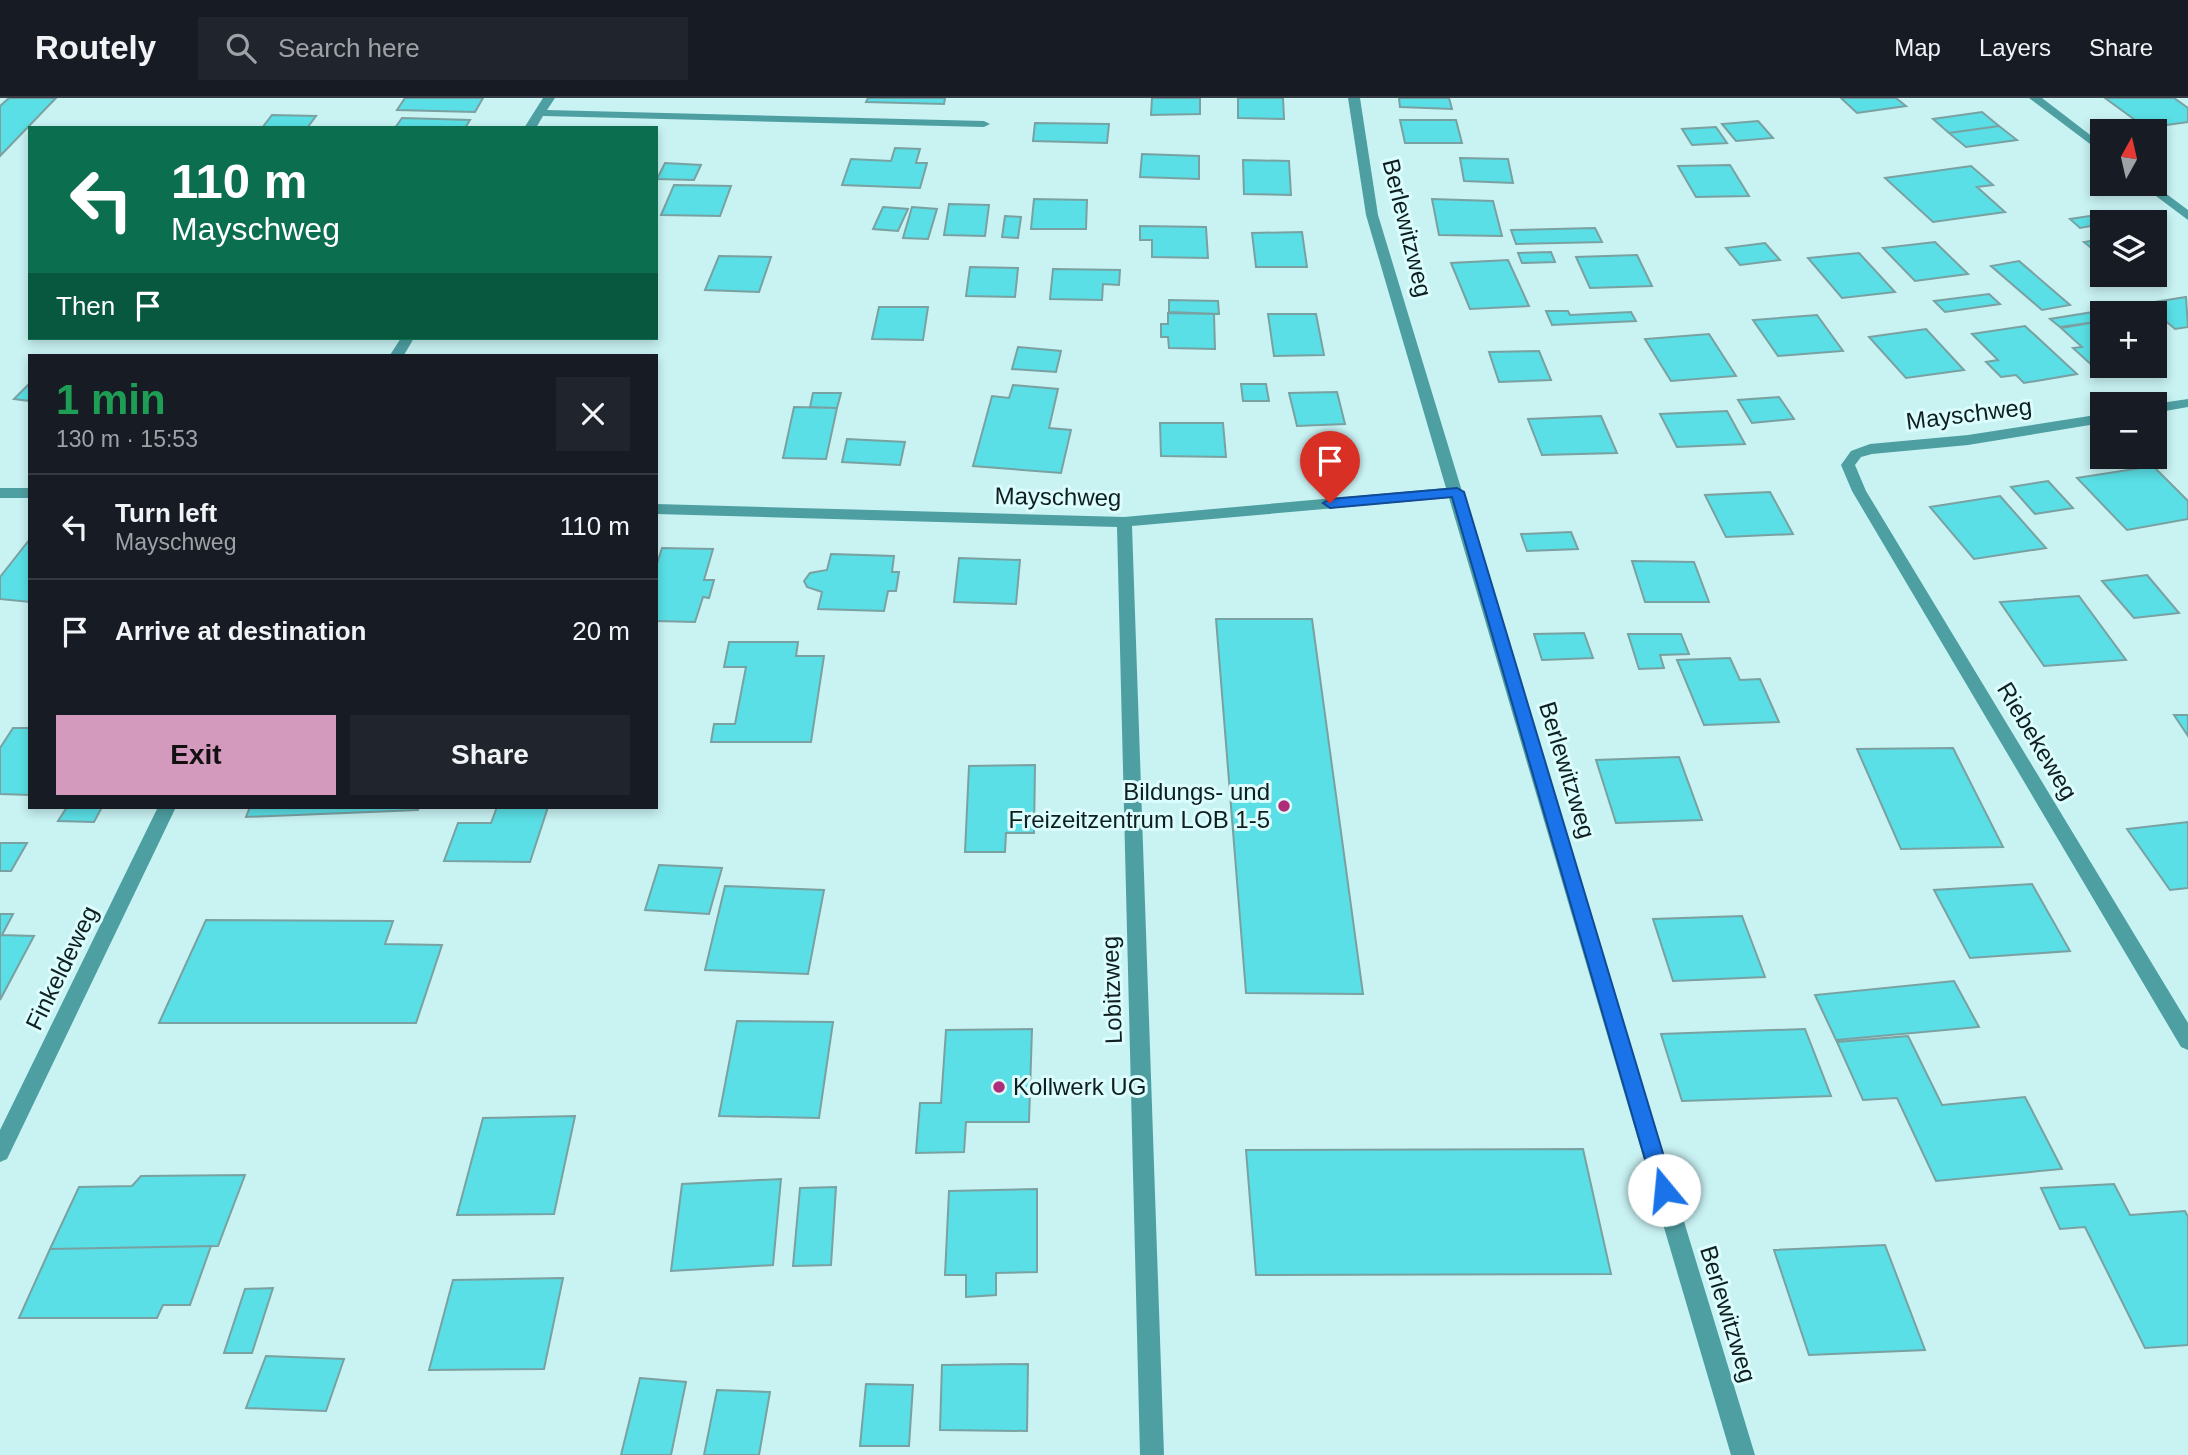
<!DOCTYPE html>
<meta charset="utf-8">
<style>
body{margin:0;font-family:Helvetica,sans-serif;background:#20242c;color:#f1f3f6;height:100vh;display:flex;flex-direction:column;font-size:26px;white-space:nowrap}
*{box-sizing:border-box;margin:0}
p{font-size:23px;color:#9ea1a6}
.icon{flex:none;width:38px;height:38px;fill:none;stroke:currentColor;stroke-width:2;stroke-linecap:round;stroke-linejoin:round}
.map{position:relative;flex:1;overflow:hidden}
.details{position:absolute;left:28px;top:256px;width:630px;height:455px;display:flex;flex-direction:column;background:#171b24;border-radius:0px;box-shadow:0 4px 10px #0003}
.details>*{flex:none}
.banner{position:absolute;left:28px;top:28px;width:630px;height:214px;border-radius:0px;box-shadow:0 4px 10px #0003;background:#0b6e4f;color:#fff;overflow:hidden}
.needle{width:46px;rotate:8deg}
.tools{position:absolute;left:2090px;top:21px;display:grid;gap:14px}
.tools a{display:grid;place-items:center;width:77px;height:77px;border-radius:0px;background:#171b24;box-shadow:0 4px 10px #0003;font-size:35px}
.pin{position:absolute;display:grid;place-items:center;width:60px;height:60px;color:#fff;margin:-72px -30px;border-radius:50% 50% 50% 0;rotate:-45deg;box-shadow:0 0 7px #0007}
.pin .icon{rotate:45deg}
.me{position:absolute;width:77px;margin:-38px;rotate:343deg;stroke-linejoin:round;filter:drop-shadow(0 0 5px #0008)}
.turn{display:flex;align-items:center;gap:24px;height:147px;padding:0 28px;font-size:32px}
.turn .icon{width:91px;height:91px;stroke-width:2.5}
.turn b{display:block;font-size:49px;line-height:60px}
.then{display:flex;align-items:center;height:66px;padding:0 28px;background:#0003;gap:14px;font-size:26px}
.round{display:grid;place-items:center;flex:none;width:74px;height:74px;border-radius:0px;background:#20242c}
.summary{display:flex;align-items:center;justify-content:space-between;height:119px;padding:0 28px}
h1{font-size:42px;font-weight:700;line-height:52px;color:#1e9e55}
.primary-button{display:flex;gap:14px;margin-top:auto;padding:14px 28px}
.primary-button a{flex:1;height:80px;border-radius:0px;background:#d39abe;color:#111;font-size:28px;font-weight:700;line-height:80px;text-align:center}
.primary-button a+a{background:#20242c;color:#f1f3f6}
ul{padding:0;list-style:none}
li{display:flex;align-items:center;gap:21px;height:105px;padding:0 28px;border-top:2px solid #363941}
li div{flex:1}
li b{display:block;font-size:26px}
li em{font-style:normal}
header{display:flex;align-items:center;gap:42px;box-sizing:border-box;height:98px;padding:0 35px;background:#171b24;border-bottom:2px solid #363941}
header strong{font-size:33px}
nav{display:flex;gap:38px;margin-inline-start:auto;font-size:24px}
.search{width:490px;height:63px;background:#20242c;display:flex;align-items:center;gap:18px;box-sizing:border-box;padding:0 24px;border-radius:0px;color:#9ea1a6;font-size:26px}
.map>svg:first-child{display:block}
</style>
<header>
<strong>Routely</strong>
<div class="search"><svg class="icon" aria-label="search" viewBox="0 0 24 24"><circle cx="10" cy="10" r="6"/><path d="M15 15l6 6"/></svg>Search here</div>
<nav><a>Map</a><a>Layers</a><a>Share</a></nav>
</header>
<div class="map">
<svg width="2188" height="1357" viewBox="0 0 2188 1357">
<rect width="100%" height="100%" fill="#c9f2f3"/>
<path fill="#59dfe5" stroke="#7aa1a2" stroke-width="2" d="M9 0H56L0 58V8Z
M405 0H483L475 14 397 12Z
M868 0H945L944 6 866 4Z
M1152 0H1200V16L1151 17Z
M1238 0H1283L1284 21 1238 20Z
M1399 0H1449L1452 11 1400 9Z
M1841 0H1896L1906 8 1857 15Z
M2105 0H2174L2188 10V24L2146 30Z
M1982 14 1999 28 1949 35 1933 21Z
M272 17 316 18 307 30H262Z
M402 20 470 22 465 30H395Z
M1400 22H1456L1462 45H1405Z
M1758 23 1773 40 1736 43 1722 26Z
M1035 25 1109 26 1107 45 1033 43Z
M1999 28 2017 42 1966 49 1949 35Z
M1716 29 1727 45 1692 47 1682 31Z
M895 50 920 51 916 65H927L920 90 842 87 851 61 891 63Z
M1142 56 1199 58V81L1140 79Z
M1460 60 1508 61 1513 85 1464 83Z
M1243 62 1289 63 1291 97 1244 96Z
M665 65 701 67 694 82 657 81Z
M1730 67 1749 98 1696 99 1678 68Z
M1971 68 1993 87 1977 89 2005 114 1933 124 1885 80Z
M674 87 731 88 720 118 661 117Z
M1034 101 1087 102 1086 131H1031Z
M1432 101 1493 103 1502 138 1439 137Z
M949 106 989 107 985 138 944 137Z
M883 109 908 111 898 133 873 131Z
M912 109 937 111 928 141 903 140Z
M2103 116 2113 124 2080 130 2070 121Z
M1005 118 1021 119 1018 140 1002 139Z
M1140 128 1206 129 1208 160 1152 159V142H1140Z
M1595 130 1602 144 1516 146 1511 132Z
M1302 134 1307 169H1256L1252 135Z
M2102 141V152L2095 153 2084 144Z
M1935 144 1968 176 1915 183 1883 150Z
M1765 145 1780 162 1740 167 1726 150Z
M1551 154 1555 164 1522 165 1518 155Z
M1859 155 1895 194 1842 200 1808 160Z
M1637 157 1652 188 1590 190 1576 159Z
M719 158 771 159 759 194 705 192Z
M1508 162 1529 208 1470 211 1451 165Z
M2019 163 2070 207 2042 212 1991 168Z
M970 169 1018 170 1015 199 966 198Z
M1053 171 1120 172 1119 187 1103 186 1102 202 1050 201Z
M1989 196 2000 206 1945 214 1934 203Z
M2186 199 2188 229 2175 231 2155 214 2102 215V223L2060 229 2050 221Z
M1169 202 1218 203 1219 216 1169 214Z
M879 209H928L923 242 872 241Z
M1546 213H1568L1570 217 1631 214 1636 223 1552 227Z
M1168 215 1214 216 1215 251 1169 250 1168 239H1161V226H1168Z
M1268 216H1316L1324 257 1274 258Z
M1817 217 1843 253 1778 258 1753 222Z
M2102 223V268H2114L2096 271 2073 250 2082 249 2061 230Z
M2025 228 2077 276 2024 285 2016 277 2001 279 1986 264 1998 262 1972 236Z
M1926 231 1964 272 1906 280 1869 239Z
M1709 236 1736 278 1671 283 1645 241Z
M1018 249 1061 253 1056 274 1012 271Z
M1539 253 1551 282 1499 284 1489 254Z
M30 285V303L14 301Z
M1241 286H1266L1269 303H1243Z
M1013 287 1058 291 1049 330 1071 332 1061 375 973 368 992 298 1009 300Z
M1337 294 1345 326 1297 328 1289 295Z
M813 295H841L837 310 810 309Z
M1779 299 1794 321 1752 325 1738 302Z
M794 309 837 310 826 361 783 360Z
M1727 313 1745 346 1677 349 1660 316Z
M1601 318 1617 355 1542 357 1528 321Z
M1160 325H1223L1226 359 1161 358Z
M847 341 905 344 900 367 842 364Z
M2153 368 2188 403V421L2127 432 2077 380Z
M2048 383 2073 410 2035 416 2011 389Z
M1770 394 1793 436 1726 439 1705 397Z
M2000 398 2046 450 1974 461 1930 409Z
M1571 434 1578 451 1527 453 1521 436Z
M30 441V504L0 501V479Z
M662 450 713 451 704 482H714L709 500 703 499 695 524 656 523V469Z
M831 456 894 458 892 474H899L896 493H888L884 513 818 511 822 494 807 489 804 483 810 475 827 472Z
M959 460 1020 462 1016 506 954 504Z
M1632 463 1694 464 1709 504H1645Z
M2147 477 2179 515 2134 520 2102 483Z
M2079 498 2126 562 2044 568 2000 504Z
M1216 521H1312L1363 896 1246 895Z
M1584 535 1593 560 1542 562 1534 536Z
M1628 536H1681L1689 556 1660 557 1664 570 1639 571Z
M729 544H798L796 558H824L811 644H711L714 626H735L746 569H724Z
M1730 560 1740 582 1760 581 1779 624 1704 627 1677 562Z
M2174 617H2188V638Z
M13 630H30V697L0 696V650Z
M1953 650 2003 749 1901 751 1857 651Z
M1679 659 1702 722 1616 725 1596 662Z
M1035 667 1034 735H1006L1005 754H965L969 668Z
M67 709H102L94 724 58 723Z
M250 709H419L418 712 246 719Z
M497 709H548L530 764 444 763 458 725H491Z
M2188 724V790L2170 792 2127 731Z
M0 745H27L11 773H0Z
M659 767 722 770 709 816 645 812Z
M2032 786 2070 853 1970 860 1934 792Z
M725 788 824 792 808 876 705 872Z
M0 816H13L2 837 34 838 0 902Z
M1742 818 1765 879 1673 883 1653 821Z
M206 822 393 823 385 846 442 847 416 925H159Z
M1954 883 1979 929 1836 942 1815 897Z
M737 923 833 924 819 1020 719 1018Z
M1032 931 1029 1024H966L964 1054 916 1055 920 1005H941L946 932Z
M1805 931 1831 998 1682 1003 1661 936Z
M1908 938 1942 1007 2025 999 2062 1071 1936 1083 1897 1000 1863 1002 1837 944Z
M575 1018 554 1116 457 1117 483 1020Z
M1583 1051 1611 1176 1256 1177 1246 1052Z
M245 1077 218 1148 50 1151 79 1089 132 1088 141 1078Z
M781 1081 773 1167 671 1173 682 1086Z
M2114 1086 2130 1117 2185 1113 2188 1119V1247L2145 1250 2085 1129 2060 1131 2041 1090Z
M836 1089 831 1167 793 1168 800 1090Z
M1037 1091V1174L996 1175V1197L966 1199V1177H945L949 1093Z
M1885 1147 1925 1252 1809 1257 1774 1152Z
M211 1148 190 1207H163L157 1220H19L50 1151Z
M563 1180 544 1271 429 1272 453 1182Z
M273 1190 252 1255H224L245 1191Z
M266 1258 344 1261 326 1313 246 1310Z
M1028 1266 1027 1333 940 1332 942 1267Z
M640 1280 686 1284 671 1357H621Z
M866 1286 913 1287 909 1348H860Z
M717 1292 770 1294 759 1357H704Z"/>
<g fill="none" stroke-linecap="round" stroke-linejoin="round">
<path fill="#4e9fa2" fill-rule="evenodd" d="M543 0H555L547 12 984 23 990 26 984 29 543 18 536 30H524Z
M1348 0H1360L1378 117 1755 1357H1731L1449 400 1132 428 1164 1357H1140L1117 429 656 416V406L1124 419 1446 390 1366 117Z
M2029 0H2042L2102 46V55Z
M2140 86H2153L2188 112V122Z
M401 240H414L404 257H390Z
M2188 301V309L2154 315V306Z
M2102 316V325L1968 347 1872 356 1861 359 1855 367 1866 393 2188 925V952L2181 949 1852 393 1841 367 1851 353 1870 346 1968 337Z
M0 390H30V400H0Z
M158 709H176L7 1061 0 1064V1032Z"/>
</g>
<path fill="#1a73e8" stroke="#114b97" stroke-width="2" d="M1457 390 1464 394 1674 1092 1671 1099 1664 1102 1657 1099 1654 1092 1452 399 1330 410 1323 405 1330 401Z"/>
<g fill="#af2e7a" stroke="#dcfdfe" stroke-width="2.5">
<circle cx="1284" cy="708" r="7"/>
<circle cx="999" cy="989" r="7"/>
</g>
<g text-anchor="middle" stroke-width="6" stroke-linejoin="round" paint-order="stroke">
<g font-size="24" fill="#0f1e1f" stroke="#dcfdfe">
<text transform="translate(1407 130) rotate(76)" y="8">Berlewitzweg</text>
<text transform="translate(1969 316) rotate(-7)" y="8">Mayschweg</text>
<text transform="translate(1058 399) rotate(1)" y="8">Mayschweg</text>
<text transform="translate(2037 643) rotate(59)" y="8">Riebekeweg</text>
<text transform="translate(1567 672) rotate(73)" y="8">Berlewitzweg</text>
<text transform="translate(62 870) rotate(-64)" y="8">Finkeldeweg</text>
<text transform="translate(1112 892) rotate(-92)" y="8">Lobitzweg</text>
<text transform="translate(1728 1216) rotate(73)" y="8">Berlewitzweg</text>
</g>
<g font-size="24" fill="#0f1e1f" stroke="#dcfdfe" text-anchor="end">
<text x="1270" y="702">Bildungs- und<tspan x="1270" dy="28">Freizeitzentrum LOB 1-5</tspan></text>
<text x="1013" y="997" text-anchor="start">Kollwerk UG</text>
</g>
</g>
</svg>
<div class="tools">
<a><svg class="needle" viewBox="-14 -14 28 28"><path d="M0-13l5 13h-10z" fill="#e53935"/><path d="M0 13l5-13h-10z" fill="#9ea1a6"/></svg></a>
<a><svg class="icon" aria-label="layers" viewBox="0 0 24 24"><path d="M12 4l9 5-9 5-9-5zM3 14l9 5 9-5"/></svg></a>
<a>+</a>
<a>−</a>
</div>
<div class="pin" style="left:1330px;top:405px;background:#d93025"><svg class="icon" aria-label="arrive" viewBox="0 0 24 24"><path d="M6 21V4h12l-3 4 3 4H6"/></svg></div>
<svg class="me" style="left:1664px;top:1092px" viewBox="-20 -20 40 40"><circle r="19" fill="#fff"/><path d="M0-13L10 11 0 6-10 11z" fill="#1a73e8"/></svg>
<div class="banner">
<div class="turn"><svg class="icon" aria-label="left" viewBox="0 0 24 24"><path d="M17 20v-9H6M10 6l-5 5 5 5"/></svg><div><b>110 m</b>Mayschweg</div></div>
<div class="then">Then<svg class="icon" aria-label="arrive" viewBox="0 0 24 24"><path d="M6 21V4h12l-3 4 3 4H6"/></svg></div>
</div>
<section class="details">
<div class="summary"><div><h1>1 min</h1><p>130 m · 15:53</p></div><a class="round"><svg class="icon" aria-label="close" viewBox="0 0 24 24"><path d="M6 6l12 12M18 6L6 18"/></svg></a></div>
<ul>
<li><svg class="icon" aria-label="left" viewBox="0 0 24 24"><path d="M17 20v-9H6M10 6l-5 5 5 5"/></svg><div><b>Turn left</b><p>Mayschweg</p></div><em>110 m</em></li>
<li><svg class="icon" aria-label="arrive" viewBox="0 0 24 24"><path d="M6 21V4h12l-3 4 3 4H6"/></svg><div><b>Arrive at destination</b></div><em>20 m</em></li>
</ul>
<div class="primary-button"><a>Exit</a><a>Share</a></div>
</section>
</div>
